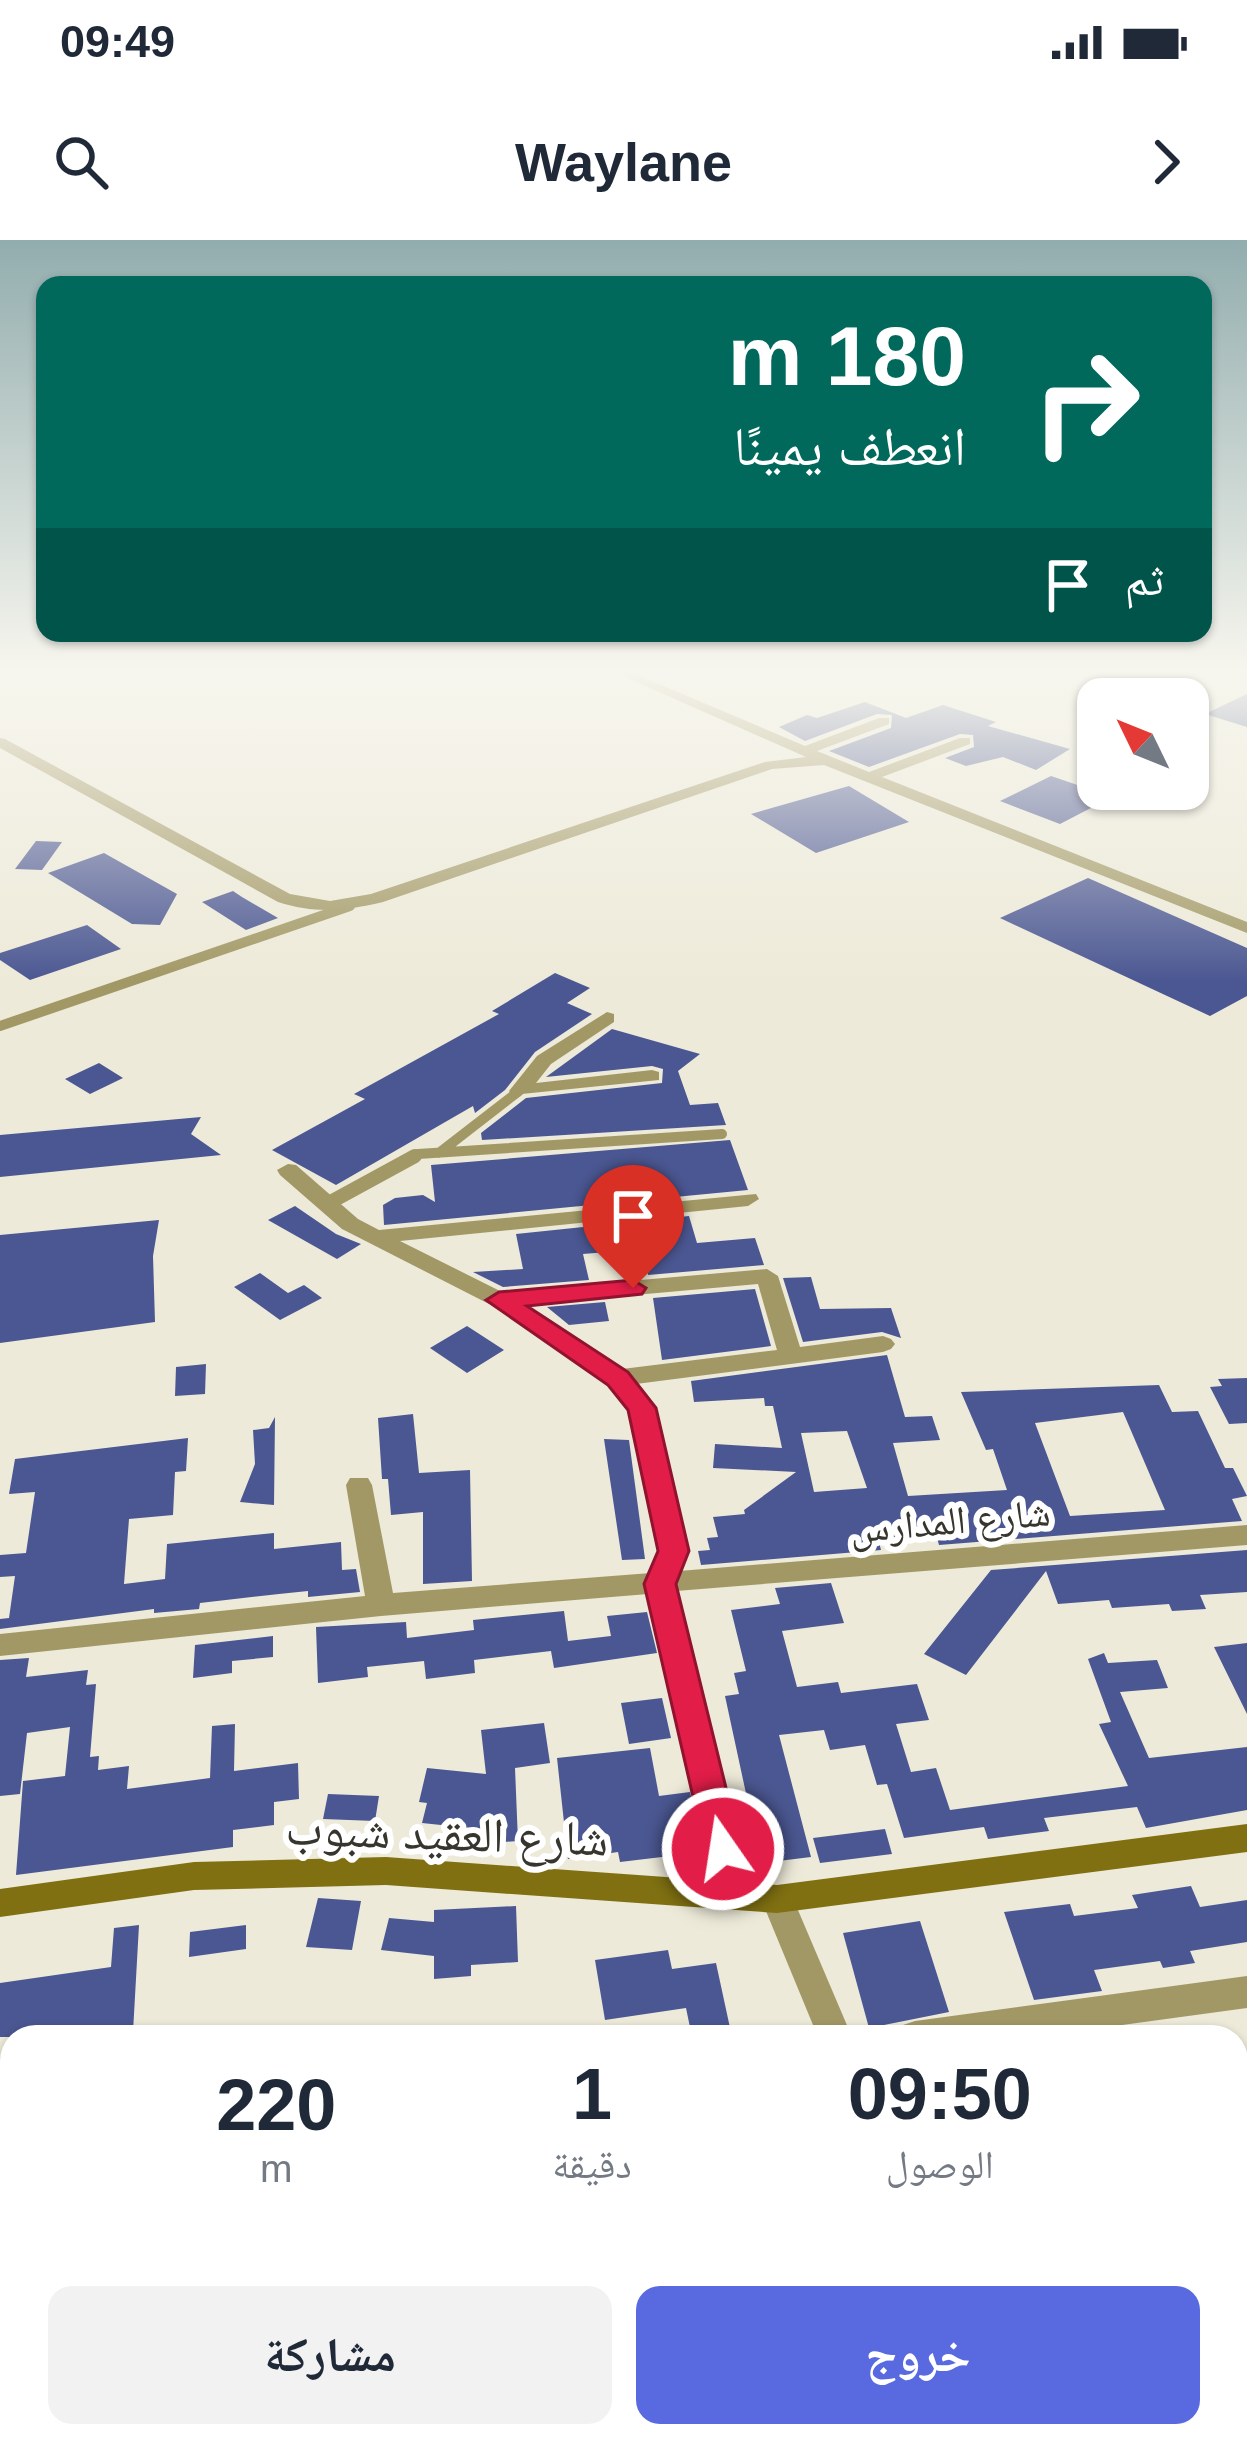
<!DOCTYPE html>
<html lang="ar">
<meta charset="utf-8">
<style>
body{margin:0;font-family:Helvetica,"Noto Naskh Arabic",sans-serif;background:#f2f2f3;color:#1f2937;direction:rtl;height:100vh;display:flex;flex-direction:column;font-size:45px;white-space:nowrap}
*{box-sizing:border-box;margin:0}
p{font-size:39px;color:#747a83}
.icon{flex:none;width:66px;height:66px;fill:none;stroke:currentColor;stroke-width:2;stroke-linecap:round;stroke-linejoin:round}
.map{position:relative;flex:1;overflow:hidden;direction:ltr}
.sheet{position:absolute;left:0px;top:1785px;width:1248px;height:423px;display:flex;flex-direction:column;background:#fff;border-radius:36px 36px 0 0;box-shadow:0 3px 9px #0004;direction:rtl}
.sheet>*{flex:none}
.guide{position:absolute;left:36px;top:36px;width:1176px;height:366px;border-radius:24px;box-shadow:0 3px 9px #0004;direction:rtl;background:#00695c;color:#fff;overflow:hidden}
.needle{width:78px;rotate:313deg}
.buttons{position:absolute;left:1077px;top:438px;display:grid;gap:24px}
.buttons a{display:grid;place-items:center;width:132px;height:132px;border-radius:24px;background:#fff;box-shadow:0 3px 9px #0004;font-size:60px}
.pin{position:absolute;display:grid;place-items:center;width:102px;height:102px;color:#fff;margin:-123px -51px;border-radius:50% 50% 50% 0;rotate:-45deg;box-shadow:0 0 12px #0007}
.pin .icon{rotate:45deg}
.me{position:absolute;width:132px;margin:-66px;rotate:347deg;stroke-linejoin:round;filter:drop-shadow(0 0 9px #0008)}
.turn{display:flex;align-items:center;gap:42px;height:252px;padding:0 48px;font-size:54px}
.turn .icon{width:156px;height:156px;stroke-width:2.5}
.turn b{display:block;font-size:84px;line-height:102px}
.then{display:flex;align-items:center;height:114px;padding:0 48px;background:#0003;gap:24px;font-size:45px}
.eta{display:flex;justify-content:space-evenly;align-items:center;height:204px;text-align:center}
.eta b{font-size:72px;font-weight:700;line-height:84px}
.button{display:flex;gap:24px;margin-top:auto;padding:24px 48px}
.button a{flex:1;height:138px;border-radius:24px;background:#5969e0;color:#fff;font-size:48px;font-weight:700;line-height:138px;text-align:center}
.button a+a{background:#f2f2f3;color:#1f2937}
.status{display:flex;justify-content:space-between;align-items:center;height:84px;padding:0 60px;background:#fff;direction:ltr}
.status svg{height:33px;fill:currentColor}
header{display:flex;justify-content:space-between;align-items:center;height:156px;padding:0 48px;background:#fff;font-size:54px;font-weight:700}
.map>svg:first-child{display:block}
</style>
<div class="status"><b>09:49</b><svg viewBox="0 0 49 12"><path d="M0 12V9h3v3zM5 12V6h3v6zM10 12V3h3v9zM15 12V0h3v12zM26 1h20v11H26zM47 4h2v5h-2z"/></svg></div>
<header><svg class="icon" aria-label="forward" viewBox="0 0 24 24"><path d="M9 5l7 7-7 7"/></svg>Waylane<svg class="icon" aria-label="search" viewBox="0 0 24 24"><circle cx="10" cy="10" r="6"/><path d="M15 15l6 6"/></svg></header>
<div class="map">
<svg width="1247" height="2207" viewBox="0 0 1247 2207">
<rect width="100%" height="100%" fill="#edead9"/>
<path fill="#b1a257" d="M12 2193 340 2196 372 2207H0V2195Z
M620 2196H979L1042 2207H547Z"/>
<path fill="#4b5792" fill-rule="evenodd" d="M1247 454V487L1205 474Z
M865 462 906 478 943 465 996 482 988 486 1070 509 1036 530 1003 517 966 526 945 518 974 507 973 495 960 494 869 527 829 511 891 488 892 475 877 474 805 501 779 487 807 475 817 478Z
M1051 536 1060 539 1112 557 1060 584 1000 561Z
M849 546 909 582 816 613 751 574Z
M36 601 62 602 42 630 15 629Z
M104 613 177 654 160 685 132 684 48 633Z
M1088 638 1247 708V756L1210 776 1000 678Z
M233 651 242 657 278 678 246 690 202 662Z
M87 685 121 709 30 740 0 720V713Z
M555 733 590 748 567 763 592 774 535 812 505 850 475 873 473 866 336 945 272 910 365 859 354 854 499 774 492 771Z
M612 789 700 814 678 831 690 865 718 863 726 885 482 900 481 893 526 858 662 843 663 829 652 826 546 837Z
M99 823 123 838 90 854 65 839Z
M201 877 191 894 221 915 0 937V895Z
M730 900 748 950 384 985 383 965 395 958 423 955 435 962 431 925Z
M295 966 336 994 361 1004 337 1019 268 980Z
M689 976 697 1003 755 998 764 1025 648 1035 642 1009 583 1014 589 1040 503 1047 473 1032 523 1029 516 994Z
M159 980 153 1016 155 1082 0 1103V995Z
M260 1033 288 1053 304 1045 322 1058 280 1080 234 1047Z
M811 1037 820 1069 891 1068 901 1098 882 1092 803 1102 783 1038Z
M755 1049 771 1106 662 1120 653 1058Z
M605 1062 609 1081 569 1085 547 1067Z
M467 1086 504 1110 467 1133 430 1108Z
M887 1115 905 1177 932 1176 940 1200 893 1203 908 1256 1007 1250 993 1209 986 1210 961 1152 1159 1145 1172 1172 1198 1171 1225 1228H1233L1247 1256 1232 1259 1242 1281 939 1305 936 1294 878 1298 881 1310 701 1325 698 1311 710 1310 707 1298 718 1297 713 1277 745 1274 744 1270 796 1232 713 1228 715 1204 782 1208 773 1166H765L764 1158 694 1162 691 1141ZM1123 1172 1165 1270 1070 1276 1035 1183ZM847 1191 867 1248 814 1252 801 1193Z
M206 1124 205 1154 175 1156 176 1127Z
M1247 1138V1183L1229 1184 1210 1147 1222 1146 1218 1139Z
M413 1174 419 1233 470 1230 472 1341 423 1344V1272L391 1275 388 1239H382L378 1178Z
M275 1177 274 1265 240 1262 255 1224 253 1190 269 1188Z
M188 1198 186 1231 175 1232 173 1275 129 1279 124 1344 165 1339 167 1304 274 1293V1309L341 1302 342 1330 356 1329 360 1352 308 1357V1351L279 1354 200 1363 199 1369 154 1373V1369L0 1389V1379L9 1378 15 1336 0 1337V1315L26 1313 35 1252 9 1254 15 1219Z
M604 1199 629 1200 645 1319 622 1320Z
M1247 1310V1352L1200 1355 1206 1369 1172 1371 1169 1364 1112 1368 1109 1360 1058 1364 1046 1331 966 1435 924 1414 991 1330Z
M831 1343 844 1383 782 1391 797 1447 838 1442 841 1453 917 1444 929 1480 896 1484 911 1532 936 1528 950 1570 1128 1546 1099 1484 1111 1482 1088 1419 1104 1413 1108 1423 1157 1420 1168 1448 1120 1452 1149 1518 1247 1507V1570L1146 1588 1137 1567 1044 1578 1049 1591 988 1599 984 1587 904 1598 887 1544 877 1545 865 1505 830 1510 824 1490 779 1495 811 1617 761 1623 725 1456 739 1454 734 1433 746 1431 731 1370 780 1364 775 1348Z
M564 1371 568 1401 611 1396 607 1376 647 1372 657 1413 554 1428 551 1411 474 1420 475 1433 426 1439 424 1421 367 1427 368 1437 318 1443 316 1387 406 1382 407 1398 474 1390 473 1380Z
M273 1396V1417L232 1421V1433L193 1438 195 1405Z
M1247 1403V1474L1214 1407Z
M29 1418 26 1437 88 1430 86 1445 96 1444 90 1517 99 1516 98 1530 129 1526 127 1549 210 1538 212 1486 235 1484 234 1531 298 1523 299 1559 274 1562V1585L233 1590V1607L16 1635 23 1541 65 1536 70 1487 27 1493 20 1554 0 1556V1420Z
M662 1458 671 1498 629 1504 621 1463Z
M544 1483 550 1523 515 1528 518 1601 479 1604V1589L422 1583 427 1563 419 1562 427 1528 486 1534 481 1490Z
M650 1508 659 1556 690 1552 704 1612 620 1622 618 1612 568 1619 557 1518Z
M328 1554 379 1556 375 1581 323 1579Z
M885 1589 892 1614 820 1623 813 1598Z
M1191 1646 1200 1667 1247 1660V1702L1190 1711 1195 1723 1163 1728 1160 1721 1094 1730 1102 1751 1034 1760 1004 1672 1070 1664 1074 1676 1138 1668 1132 1655Z
M318 1658 361 1661 352 1710 306 1707Z
M516 1666 518 1722 471 1725V1736L434 1739V1716L381 1710 389 1678 434 1682V1670Z
M920 1681 949 1772 869 1788 843 1693Z
M139 1685 133 1792 97 1797H0V1743L111 1727 114 1688Z
M246 1685V1709L189 1717 190 1692Z
M668 1710 672 1729 716 1723 732 1797H692L686 1768 605 1780 595 1720Z"/>
<g fill="none" stroke-linecap="round" stroke-linejoin="round">
<path stroke="#a29865" stroke-width="10" d="M0 786 350 666
M439 913 519 851
M409 919 418 914 722 894"/>
<path stroke="#a29865" stroke-width="14" d="M327 964 415 916"/>
<path fill="#a29865" fill-rule="evenodd" d="M616 433H633L805 506 879 478H889V484L817 511 869 532 960 498H970V504L882 537 1247 682V693L824 525 772 529 383 662C346 671 315 674 278 662L0 508V498L5 499 290 654 330 661 371 654 765 522 806 517Z
M607 772 614 774V782L551 824 536 843 652 830 659 832V840L512 855 509 851 537 816Z
M288 924 296 925 358 979 379 990 756 954 759 959 748 966 400 1001 502 1052 767 1029 778 1036 800 1107 883 1096 891 1099 895 1104 891 1109 883 1112 636 1144 655 1168 687 1311 679 1331 1247 1285V1305L676 1351 750 1653 746 1663 734 1667 722 1663 718 1653 648 1354 381 1376 0 1416V1394L365 1356 346 1245 350 1238H368L372 1245 393 1353 651 1333 659 1311 630 1170 609 1144 491 1065 342 989 280 935 277 930ZM758 1044 777 1110 622 1129 523 1065Z
M777 1645 789 1649 852 1797H818L761 1659 765 1649Z
M1247 1736V1768L1034 1797H898L903 1785 915 1781Z
M12 1936V1974L0 1975V1937Z"/>
<path fill="#807011" fill-rule="evenodd" d="M1247 1584V1612L777 1673 386 1645 194 1650 0 1677V1649L194 1622 386 1617 777 1645Z"/>
</g>
<linearGradient id="sky" x2="0" y2="1"><stop stop-color="#92adae"/><stop offset="0.58" stop-color="#f7f6ee"/><stop offset="1" stop-color="#f7f6ee" stop-opacity="0"/></linearGradient>
<rect width="1247" height="742" fill="url(#sky)"/>
<path fill="#e11d48" stroke="#92132f" stroke-width="3" d="M633 1040 646 1048 642 1054 527 1066 628 1132 656 1168 689 1311 676 1344 741 1609 736 1620 723 1624 710 1620 705 1609 644 1344 658 1311 628 1170 608 1145 486 1060 499 1052Z"/>
<g text-anchor="middle" stroke-width="12" stroke-linejoin="round" paint-order="stroke">
<g font-size="39" fill="#36352e" stroke="#fff">
<text transform="translate(950 1280) rotate(-5)" y="14">شارع المدارس</text>
</g>
<g font-size="48" fill="#36352e" stroke="#fff">
<text transform="translate(447 1593) rotate(2)" y="17">شارع العقيد شبوب</text>
</g>
</g>
</svg>
<div class="buttons">
<a><svg class="needle" viewBox="-14 -14 28 28"><path d="M0-13l5 13h-10z" fill="#e53935"/><path d="M0 13l5-13h-10z" fill="#747a83"/></svg></a>
</div>
<div class="pin" style="left:633px;top:1048px;background:#d93025"><svg class="icon" aria-label="arrive" viewBox="0 0 24 24"><path d="M6 21V4h12l-3 4 3 4H6"/></svg></div>
<svg class="me" style="left:723px;top:1609px" viewBox="-20 -20 40 40"><circle r="17" fill="#e11d48" stroke="#fff" stroke-width="3"/><path d="M0-11L8 9 0 5-8 9z" fill="#fff"/></svg>
<div class="guide">
<div class="turn"><svg class="icon" aria-label="right" viewBox="0 0 24 24"><path d="M7 20v-9h11M14 6l5 5-5 5"/></svg><div><b>180 m</b>انعطف يمينًا</div></div>
<div class="then">ثم<svg class="icon" aria-label="arrive" viewBox="0 0 24 24"><path d="M6 21V4h12l-3 4 3 4H6"/></svg></div>
</div>
<section class="sheet">
<div class="eta">
<div><b>09:50</b><p>الوصول</p></div>
<div><b>1</b><p>دقيقة</p></div>
<div><b>220</b><p>m</p></div>
</div>
<div class="button"><a>خروج</a><a>مشاركة</a></div>
</section>
</div>
